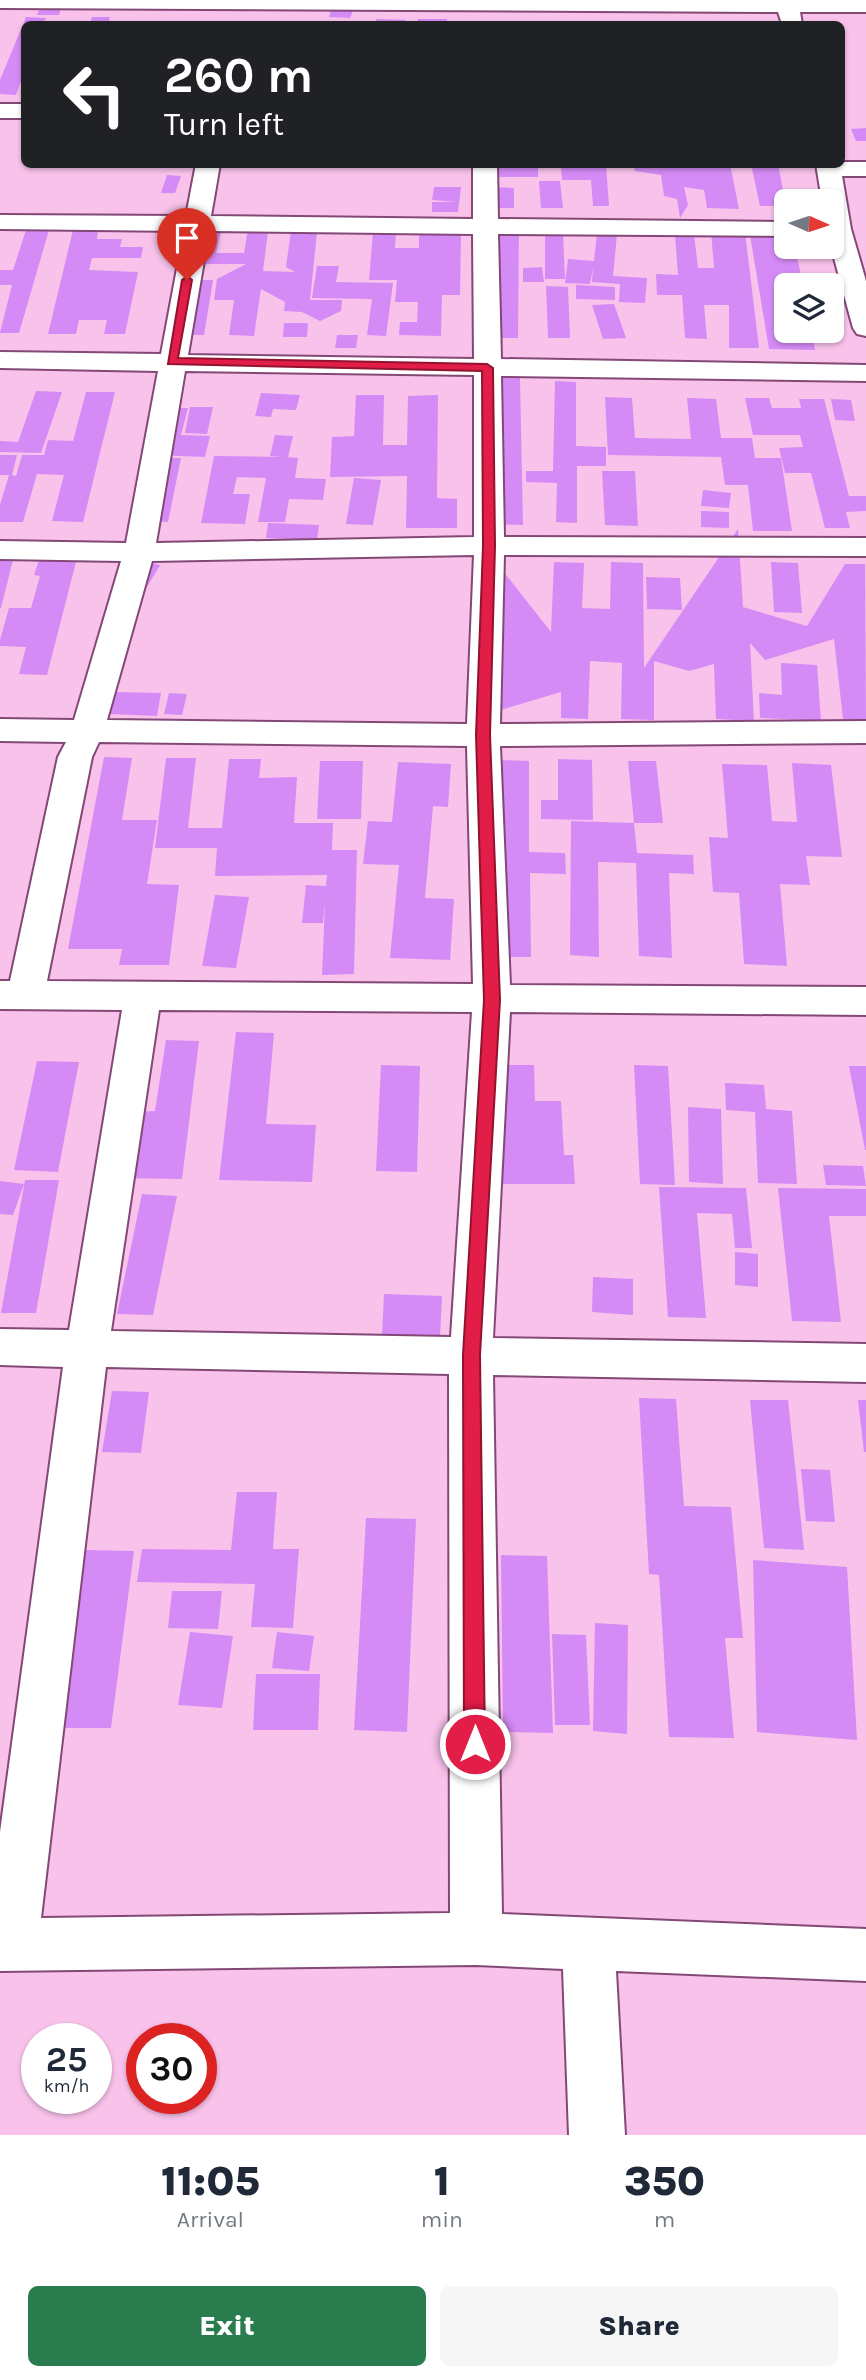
<!DOCTYPE html>
<style>
body{margin:0;font-family:Karla,sans-serif;background:#f6f6f7;color:#1f2937;height:100vh;display:flex;flex-direction:column;font-size:26px;white-space:nowrap}
*{box-sizing:border-box;margin:0}
p{font-size:23px;color:#747a83}
.icon{flex:none;width:38px;height:38px;fill:none;stroke:currentColor;stroke-width:2;stroke-linecap:round;stroke-linejoin:round}
.map{position:relative;height:2135px;overflow:hidden}
.panel{display:flex;flex-direction:column;background:#fff;flex:1}
.panel>*{flex:none}
.banner{position:absolute;left:21px;top:21px;width:824px;height:147px;border-radius:10px;box-shadow:0 2px 5px #0004;background:#202124;color:#fff;overflow:hidden}
.needle{width:46px;rotate:93deg}
.buttons{position:absolute;left:774px;top:189px;display:grid;gap:14px}
.buttons a{display:grid;place-items:center;width:70px;height:70px;border-radius:10px;background:#fff;box-shadow:0 2px 5px #0004;font-size:35px}
.speed{position:absolute;left:21px;top:2023px;display:flex;gap:14px;font-size:35px;font-weight:700;text-align:center}
.speed>*{display:grid;place-content:center;width:91px;height:91px;border-radius:50%;background:#fff;box-shadow:0 2px 5px #0004;line-height:1}
.speed small{font-size:18px;font-weight:400}
.speed .limit{border:10px solid #d22;background:#fff;color:#111}
.pin{position:absolute;display:grid;place-items:center;width:60px;height:60px;color:#fff;margin:-72px -30px;border-radius:50% 50% 50% 0;rotate:-45deg;box-shadow:0 0 7px #0007}
.pin .icon{rotate:45deg}
.me{position:absolute;width:77px;margin:-38px;rotate:0deg;stroke-linejoin:round;filter:drop-shadow(0 0 5px #0008)}
.turn{display:flex;align-items:center;gap:24px;height:147px;padding:0 28px;font-size:32px}
.turn .icon{width:91px;height:91px;stroke-width:2.5}
.turn b{display:block;font-size:49px;line-height:60px}
.eta{display:flex;justify-content:space-evenly;align-items:center;height:119px;text-align:center}
.eta b{font-size:42px;font-weight:800;line-height:49px}
.cta{display:flex;gap:14px;margin-top:auto;padding:14px 28px}
.cta a{flex:1;height:80px;border-radius:10px;background:#297c4d;color:#fff;font-size:28px;font-weight:800;line-height:80px;text-align:center}
.cta a+a{background:#f6f6f7;color:#1f2937}
.map>svg:first-child{display:block}
</style>
<div class="map">
<svg width="866" height="2135" viewBox="0 0 866 2135">
<rect width="100%" height="100%" fill="#f8c2eb"/>
<path fill="#d58bf6" d="M40 7H61L59 15H37Z
M331 10 353 11 350 18 329 17Z
M26 17 46 18 43 24H24V72L16 95 0 94V80Z
M92 17H110L108 24H90Z
M376 19 406 20 405 24H376Z
M418 19H447V24H417Z
M255 21H297L296 24H255Z
M866 128V141H856L851 129Z
M494 164H538V177H494Z
M547 164H606L609 206H593L591 180H562L561 168H547Z
M634 164H730L739 209 707 208 704 190 684 187 688 205 680 218 677 199 664 196 661 175 635 171Z
M751 164H778L786 206H760Z
M167 175 181 176 175 193H161Z
M539 181H560L563 208H541Z
M434 187H461L458 212H432V202H456L432 200Z
M492 187 514 188V208H492Z
M249 223 269 224 263 271 295 272 286 267 291 231 317 232 310 300H342L341 311 320 321 302 312 284 311 285 302 261 289 254 336 229 335 234 300H214L217 279 246 264H194L200 231H221L216 253H244Z
M494 223H519L518 338H491Z
M26 230H49L19 333H0L12 285H0V270H13Z
M73 230H98L97 239H122L120 247H143L141 258H92L89 270 138 272 125 334H104L107 320H79L76 334H48Z
M711 231 745 232 759 348H729V305H704L707 339 685 338 682 295H657L656 274 678 275 675 234H694L698 268H714Z
M373 232H396L395 248H419V232L461 233 460 295H442L441 336 399 335 400 322H417L418 302H395L397 280H369Z
M545 232 563 233 565 279H545Z
M597 233 617 234 613 276 647 278 645 303 619 302 620 284 592 282 593 268 590 284 565 283 568 259 594 261Z
M750 235 786 236V247H795L803 285H786V331H812L815 350 769 349Z
M317 266H339L336 282 393 283 386 336 367 335 372 299 312 298Z
M542 267 544 282H523V268Z
M192 280H213L204 335H181Z
M576 285 615 287V300L576 299Z
M546 286 568 287 570 338H548Z
M614 304 626 338 603 339 592 305Z
M284 323H308L307 337H283Z
M337 335H358L356 348H335Z
M494 377 520 378 523 525 490 524Z
M555 381 576 382V446L606 447V466H577V523L556 522 557 483 526 482V471H553Z
M36 391 62 392 41 453 0 452V441L18 442Z
M86 392H115L83 522 52 521 64 475 37 474 23 522H0V505L9 475H0V455H17L12 475 16 476 22 455H44L48 440 73 441Z
M261 393 300 395 296 410 273 409 271 417 255 416Z
M356 395H384L383 445H407L408 396 438 395 437 498 457 499V528H406L407 476 330 477 332 437 354 436Z
M605 397 632 398 635 438 691 439 687 398 716 399 721 438H752L755 458H781L792 531H753L748 485H725L721 457 608 455Z
M745 398H769L772 408H801L799 399H824L849 496H866V511L846 512 850 528H825L811 473H785L779 448 803 447 800 435H753Z
M831 399 851 400 855 421 835 420Z
M190 407H213L207 434 185 433Z
M168 408H188L181 435 210 436 205 457 155 455Z
M275 435 293 436 288 457 298 458 295 478 326 479 323 500 289 499 285 522H258L266 478 237 477 233 494H250L245 524 201 523 214 456 285 457 270 456Z
M158 458H181L168 522 144 521Z
M602 471H635L638 526 605 525Z
M354 478 381 480 373 525 346 524Z
M703 490 731 493 729 508 701 506Z
M701 511 729 512V528L701 527Z
M268 523 319 525 317 540 266 538Z
M738 529 743 607 807 626 845 564H865L866 720 843 719 834 639 765 660 750 643 754 721 716 719 714 664 689 671 654 661V720L621 719 622 663 590 661 588 719 561 718V692L494 712 503 571 551 632 554 562 584 563 582 608 610 609 611 562 643 563 644 668Z
M0 556H14L1 608H0Z
M40 557 77 558 47 675 19 674 26 647 0 646V640L9 608H31L40 576 34 575Z
M146 562 160 565 147 587 132 585Z
M771 562 798 563 802 613 774 612Z
M646 577 680 578 682 610 647 609Z
M781 663 817 665 821 721 760 718 759 693 782 695Z
M115 692 161 693 157 716 110 714Z
M169 693 187 694 182 715 164 714Z
M104 757 132 758 122 820H157L147 884 179 885 169 965H119L122 949H68Z
M166 758H196L188 828H222L229 759H261L259 778 297 777 294 823H333L332 850H357L354 974 322 975 325 903 323 923H302L306 885 326 886 327 875 215 876 217 848H155Z
M558 759 592 760 593 820 541 819V800H558Z
M500 760 529 761V852L565 853 566 874 530 873 531 957H498Z
M320 761H363L361 819H317Z
M628 761H656L663 823H634L637 853 693 855 694 874 669 873 672 958 639 956 636 863 598 862 599 957 570 955 571 821 634 823Z
M398 762 451 764 448 807 433 806 425 898 454 899 450 960 390 958 399 865 363 864 368 821 392 822Z
M792 763 831 765 842 857 806 856 810 885 780 884 787 966 744 964 739 893 713 892 709 837 728 838 722 764 767 765 772 821 797 822Z
M215 895 249 897 236 968 202 966Z
M236 1032 274 1033 266 1124 316 1125 312 1182 219 1180Z
M166 1040 199 1041 182 1179 117 1178 127 1112 155 1111Z
M37 1061 79 1062 58 1172 14 1170Z
M381 1065 420 1066 417 1172 376 1171Z
M498 1065H534L535 1101H561L564 1155H573L575 1184H501Z
M634 1065 668 1066 675 1185 640 1184Z
M849 1066H866V1150H865Z
M725 1083 764 1085 766 1109 792 1111 797 1184 758 1183 755 1112 726 1110Z
M688 1107 721 1109 723 1184 689 1182Z
M823 1165 863 1166 866 1186 826 1185Z
M25 1180H59L36 1313H1Z
M0 1181 24 1184 13 1215 0 1214Z
M659 1187 746 1188 752 1248H735L732 1214 697 1213 706 1318 668 1317Z
M778 1188 866 1189V1216H829L841 1322 792 1321Z
M142 1194 177 1196 153 1315 117 1314Z
M735 1252 758 1254V1287L735 1285Z
M593 1277 633 1279V1315L592 1312Z
M384 1294 442 1296 440 1337 382 1336Z
M112 1391 149 1392 141 1453 102 1452Z
M639 1398 676 1399 684 1506 731 1507 743 1638H725L734 1738 669 1737 659 1575 649 1574Z
M750 1400H788L804 1550 764 1548Z
M858 1400H866V1452H864Z
M801 1469 830 1470 835 1522 806 1521Z
M237 1492H277L273 1549H299L293 1628 251 1627 255 1584 137 1582 142 1549 231 1550Z
M366 1518 416 1519 407 1732 354 1730Z
M84 1550 134 1551 111 1728H57Z
M501 1555 547 1556 553 1733 503 1732Z
M753 1560 847 1567 857 1740 757 1732Z
M172 1591H222L218 1629 168 1628Z
M595 1623 628 1625 627 1734 593 1731Z
M190 1632 233 1636 222 1708 178 1705Z
M277 1632 314 1636 309 1671 272 1668Z
M552 1634 586 1635 590 1725H555Z
M256 1674H320L318 1730H253Z"/>
<g fill="none" stroke-linecap="round" stroke-linejoin="round">
<g stroke="#824876" stroke-width="4">
<path id="minor" d="M0 0H866V12H800L802 24H782L778 12 0 8Z
M0 104H24V118H0Z
M842 162H866V176H842L851 229 866 281V336L857 334 853 328 831 247V201H822L816 164H842Z
M196 164H220L211 216 473 219V164H497L498 219 786 222V236L498 234 501 359 866 365V381L501 376 504 537 866 538V556L504 555 500 724 866 721V743L500 746 510 985 866 987V1015L510 1012 493 1338 866 1344V1382L493 1375 502 1914 866 1929V1981L616 1971 625 2135H569L563 1969 476 1965 0 1971V1832L63 1367 0 1365V1329L69 1330 122 1010 0 1009V981H10L58 757 66 742 0 741V719L74 720 121 561 0 559V541L126 543 158 371 0 368V352L161 354 184 231 0 229V215L186 216ZM209 231 473 234 474 359 188 355ZM185 371 474 375V537L156 543ZM474 555 467 724 107 720 152 561ZM99 742 467 746 473 984 47 981 92 757ZM159 1010 472 1012 451 1337 111 1331ZM106 1367 449 1374 450 1913 41 1918Z"/>
</g>
<use href="#minor" fill="#fff" fill-rule="evenodd"/>
</g>
<path fill="#e11d48" stroke="#92132f" stroke-width="2" d="M187 276 192 280 178 358 487 364 493 368 495 546 490 735 500 1000 480 1355 485 1744 482 1751 475 1754 467 1751 464 1744 463 1355 484 1000 476 735 483 546 482 371 168 364 182 280Z"/>
</svg>
<div class="buttons">
<a><svg class="needle" viewBox="-14 -14 28 28"><path d="M0-13l5 13h-10z" fill="#e53935"/><path d="M0 13l5-13h-10z" fill="#747a83"/></svg></a>
<a><svg class="icon" aria-label="layers" viewBox="0 0 24 24"><path d="M12 4l9 5-9 5-9-5zM3 14l9 5 9-5"/></svg></a>
</div>
<div class="speed"><div>25<small>km/h</small></div><div class="limit">30</div></div>
<div class="pin" style="left:187px;top:280px;background:#d93025"><svg class="icon" aria-label="arrive" viewBox="0 0 24 24"><path d="M6 21V4h12l-3 4 3 4H6"/></svg></div>
<svg class="me" style="left:475px;top:1744px" viewBox="-20 -20 40 40"><circle r="17" fill="#e11d48" stroke="#fff" stroke-width="3"/><path d="M0-11L8 9 0 5-8 9z" fill="#fff"/></svg>
<div class="banner">
<div class="turn"><svg class="icon" aria-label="left" viewBox="0 0 24 24"><path d="M17 20v-9H6M10 6l-5 5 5 5"/></svg><div><b>260 m</b>Turn left</div></div>
</div>
</div>
<section class="panel">
<div class="eta">
<div><b>11:05</b><p>Arrival</p></div>
<div><b>1</b><p>min</p></div>
<div><b>350</b><p>m</p></div>
</div>
<div class="cta"><a>Exit</a><a>Share</a></div>
</section>
